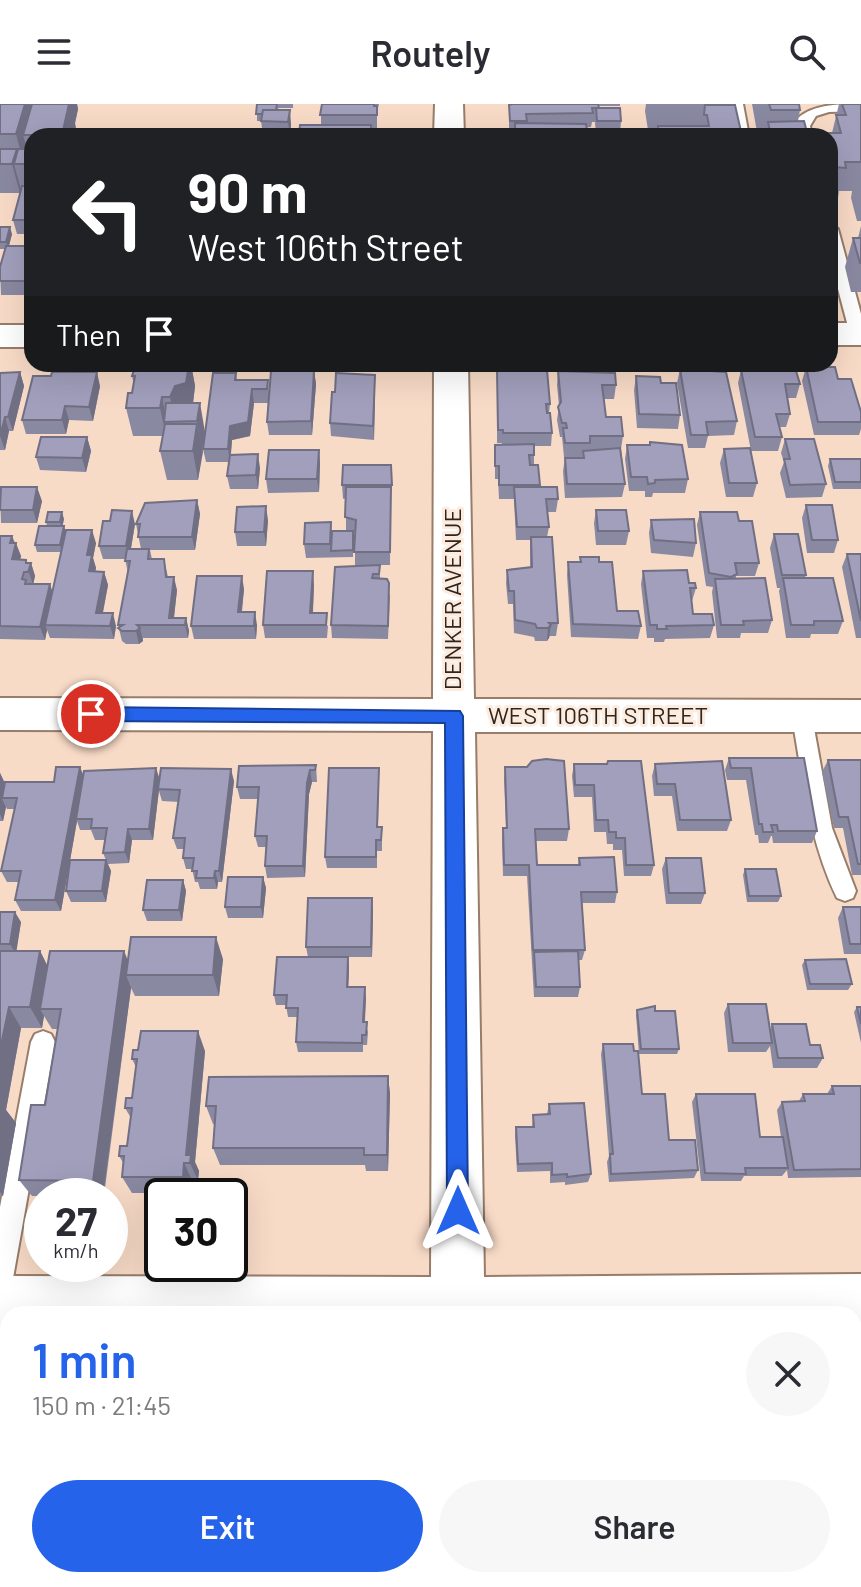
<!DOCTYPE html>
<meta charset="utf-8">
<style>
body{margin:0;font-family:Barlow,sans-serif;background:#f7f7f7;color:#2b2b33;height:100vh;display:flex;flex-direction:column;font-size:30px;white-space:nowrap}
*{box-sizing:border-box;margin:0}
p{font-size:26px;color:#7c7c81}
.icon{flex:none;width:44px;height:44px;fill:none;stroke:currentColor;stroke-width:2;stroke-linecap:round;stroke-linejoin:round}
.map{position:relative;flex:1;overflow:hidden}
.drawer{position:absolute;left:0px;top:1202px;width:862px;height:282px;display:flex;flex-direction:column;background:#fff;border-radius:24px 24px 0 0;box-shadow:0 8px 32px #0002}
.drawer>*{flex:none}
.banner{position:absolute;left:24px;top:24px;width:814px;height:244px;border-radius:24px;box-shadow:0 8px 32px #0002;background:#202124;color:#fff;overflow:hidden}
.speed{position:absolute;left:24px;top:1074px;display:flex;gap:16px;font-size:40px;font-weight:700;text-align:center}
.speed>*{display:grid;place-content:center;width:104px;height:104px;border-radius:50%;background:#fff;box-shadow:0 8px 32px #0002;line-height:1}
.speed small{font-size:20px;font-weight:400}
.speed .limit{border:4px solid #111;border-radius:12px;background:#fff;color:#111}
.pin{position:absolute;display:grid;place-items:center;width:68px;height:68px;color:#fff;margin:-34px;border:4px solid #fff;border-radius:50%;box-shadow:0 2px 8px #0007}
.me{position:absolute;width:88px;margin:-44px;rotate:0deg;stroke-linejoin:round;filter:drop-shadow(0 0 6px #0008)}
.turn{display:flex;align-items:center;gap:28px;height:168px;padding:0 32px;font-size:36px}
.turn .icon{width:104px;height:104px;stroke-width:2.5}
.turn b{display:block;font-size:56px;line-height:68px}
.then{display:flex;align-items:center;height:76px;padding:0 32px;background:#0003;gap:16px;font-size:30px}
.round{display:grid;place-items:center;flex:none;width:84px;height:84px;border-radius:42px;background:#f7f7f7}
.headline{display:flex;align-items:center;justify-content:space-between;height:136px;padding:0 32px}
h1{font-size:48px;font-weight:600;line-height:60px;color:#2563eb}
.action{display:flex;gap:16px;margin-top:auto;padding:16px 32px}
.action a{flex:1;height:92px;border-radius:48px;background:#2563eb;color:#fff;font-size:32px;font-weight:600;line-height:92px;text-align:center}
.action a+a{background:#f7f7f7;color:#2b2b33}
header{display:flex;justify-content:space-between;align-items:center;height:104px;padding:0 32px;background:#fff;font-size:36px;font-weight:600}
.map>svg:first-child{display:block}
</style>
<header><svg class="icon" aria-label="menu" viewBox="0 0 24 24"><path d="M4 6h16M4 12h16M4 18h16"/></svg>Routely<svg class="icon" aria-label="search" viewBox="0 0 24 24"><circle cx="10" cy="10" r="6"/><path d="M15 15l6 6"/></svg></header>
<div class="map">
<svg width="861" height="1483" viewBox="0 0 861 1483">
<rect width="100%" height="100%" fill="#f8dbc7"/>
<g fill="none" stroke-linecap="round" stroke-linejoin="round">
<g stroke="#977d6a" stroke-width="4">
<path id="service" d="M729 0H743L749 32H735Z
M861 0V7L829 8 816 12 810 22 812 32H798V14C814 0 839 0 861 0Z
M830 120 838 125 861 210V235H858L850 230 830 155Z
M802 605 809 607 812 613 832 724 856 787 853 794 845 797 837 794C809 736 803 676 792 613L795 607Z
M43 927 51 930 55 938 13 1174 9 1183 0 1187V1103L31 938 35 930Z
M35 1476H65L64 1483H34Z"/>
</g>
<g stroke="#977d6a" stroke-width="4">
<path id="minor" d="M435 0H463L464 32H434Z
M830 219H861V241H830Z
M0 221H32V243H0Z
M434 260H468L474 595 861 596V628H475L484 1173 861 1170V1224H854V1210H8V1226H0V1172L431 1173 433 627 0 626V594L433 595Z
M430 1476H490V1483H430Z"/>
</g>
<use href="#service" fill="#fff" fill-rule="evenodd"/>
<use href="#minor" fill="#fff" fill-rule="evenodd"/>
</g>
<path fill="#8a89a2" d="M0 0H77L78 5 75 19 76 26 75 32H32V130H17L13 116 20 89H0Z
M257 0H293V4H278L291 20 290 32 263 31 261 17H257Z
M321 0H379L378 4H377V25L321 21Z
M511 0H620V2H598V4L621 17 620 31H596L595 18H592L591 23 509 31V1Z
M646 0H736L735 4 742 32H656L657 26H648L645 7Z
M752 0H799L800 6 798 17 808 32H763L762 28H757Z
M839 0H861V117H857L851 94 852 87H839L838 94 830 92V32H823L824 29H832Z
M861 122V188H851L845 163 853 134H858Z
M0 123 12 130 9 142H32V191H1L0 163 5 145H0Z
M830 136 834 159 830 174Z
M136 260H191L195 282 193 299 205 328 198 376H167L160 347 163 332H133L126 304 132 289 134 280 132 272Z
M806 263 838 275 861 308V325L859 331H814L802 277Z
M680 265 737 317 734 331 708 332 705 344H688L677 279Z
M497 266 550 300 549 309 552 329 551 342H534V361H538L539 383 558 395 556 408H547L549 423 547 433 558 519 556 532H550L547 537H535L534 533 514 529 513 500H508L506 479 507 466 530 464V436H516L514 395H499L498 375H495V341H502V339H497Z
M741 266 800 280 796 294H787L790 310 786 323H779L782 333 778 347H751L738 279Z
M314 267 316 280 312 331H269L267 318 268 299H254L250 332 232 336 231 351 260 364 258 385H230L227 372 229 358H206L203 345 236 269 237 276H268L269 289Z
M558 267 616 281 614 295H604L606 313 623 332 621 345 625 380 622 393 565 394 563 367 565 354 582 353H564L562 333H560L557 316 559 302 557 281Z
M20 268 24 282 13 327H9L5 346H0V269Z
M636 272 661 279 680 311 678 325 637 324 634 286Z
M100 282 93 317 69 316 66 330H26L22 316Z
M375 285 374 336 331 332 330 319Z
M87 333 91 347 86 368 40 366 36 353Z
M785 335 826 380 822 393 786 394 780 369 784 358 781 349Z
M650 338 688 375 685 389H653L652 393H645V387H629L625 355 627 341H649Z
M724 345 757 379 753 393H726L720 359Z
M319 346 320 359 319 388 268 389 266 375Z
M830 355H861V385H833L828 362Z
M391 361 390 461H355V429L353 428V453L306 454 304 440 331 418 332 428 346 427V394L343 395 342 381Z
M0 388 42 397 37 419H1Z
M197 396 200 410 195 446H150L152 455H164L168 473 177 486 174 514H186L189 527 188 534H143V537L139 540H126L122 537 118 521 128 469 125 455H103L99 442 135 420 131 445H141L136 420Z
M806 401 838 436 834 449H807L802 414Z
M596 406 629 427 626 441H596L594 419Z
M700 408 739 417 759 459 755 472H736V474L772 516 768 529H741L740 534H717L712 488 713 483 706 482 697 421Z
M64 415 62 422H64L65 428 96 439 93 454 96 464 95 468H104L108 481 103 509 116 522 114 535 50 534 47 526 45 536 0 535V432H12L21 452 20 456H26L27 459H31L35 472 33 480H50L52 488 61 448H37L35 441 47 422 46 418Z
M268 416 266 442H237L235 428Z
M651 416 696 439 693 453 651 449 649 429Z
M774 430 806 471 805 474 843 517 838 530H811L810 534H786L779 487 780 484H777L770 444Z
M847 450H861V534H856L842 463Z
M580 453 599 458 617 507 641 522 638 535 571 533 567 471 568 458H580Z
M380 461V475L390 492 388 535 332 534 331 521Z
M643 467 689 479 696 484 692 497H691L693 510 714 521 710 534 665 535 664 538H654V534H647L641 480Z
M314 481 313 509 328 522 327 534H265L263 521Z
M244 485 242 508 257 521 256 535H194L191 522Z
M729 654H804L817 727 812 739H773L772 732H771L768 739H759L758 731H755L746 676H727L725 666Z
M828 656H861V771H852L843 724H834L822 668Z
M574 660H607L654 761 651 772H624L622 746H613V740H607L606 728H594L592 693H574L572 672Z
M655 660 731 716 727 727H677L672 692H654L652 672Z
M316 661 317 678H312L309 690 305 773 267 774 265 762 266 743H258L255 732 258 695H240L237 683Z
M505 663 569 725 567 737H536L537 761H578L579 754 617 788 615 799H582L585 846 582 856H578L580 883 578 893H534L527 772H503L502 735 503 724H506L504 675Z
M0 669 5 679 54 678 83 671 160 675 234 677 222 778H218L217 785H200L198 778H195L192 765H186L183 754 184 745H177L173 734 179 698 162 697 159 687 153 736H132L129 759 108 760 111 767 106 798H71L66 787 106 756 103 749 105 736H95L91 726H80L77 717 61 807H21L15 796 19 778H7L1 767 15 705H7L2 694 6 703 3 717H0Z
M379 676 378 723H382V747H377V764H327L325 753Z
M666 754 705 789 701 800H666L662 765Z
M745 765 781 792 778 798H747L743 771Z
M263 773 266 784 263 814H228L225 803Z
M183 776 186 787 182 817H147L143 806Z
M843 803H861V850H844L838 814Z
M373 805 372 853H348L349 864 348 883 366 893 365 918 368 928 367 941H363V948H298L296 938 298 913H288L286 901H276L274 891 308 853 306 843Z
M0 808 21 818 16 847H40L47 861 128 855H223L219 892H135L131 884 104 1092H32L19 1076 45 1001 58 925H52L44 912 42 924H21L6 1006 16 1019 3 1092H0Z
M805 856 852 880 848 886H807L802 861Z
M728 900 770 926 772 920 810 941 823 954 817 964H773L770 942 766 948H728L724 909Z
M857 903H861V939L854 908Z
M637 906 655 907 679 945 677 950H639L636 911Z
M603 940 642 990 669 1036 698 1066 694 1074 609 1078 607 1058 609 1052 601 950Z
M205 947 195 1058 199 1067 198 1076H192L191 1089H132L122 1073 124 1060 119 1052 127 1042 131 1014 125 1004 132 994 136 963 132 955Z
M388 972 390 990 388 1067H366L365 1061H220L213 1044 215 1020H213L206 1002Z
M832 982H861V1073L788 1074 787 1066 782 1072H744L741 1077H701L692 998 696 990 760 1033H781L777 1006 782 998 799 997 803 990H827Z
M549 1000 591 1070 588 1078 565 1081V1078L550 1079V1067L517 1068 515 1031 516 1023H532L533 1011 547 1010Z
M785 1476H837L838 1483H786Z"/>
<path fill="#716f84" d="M25 0H38L23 31 28 47 24 60 16 30Z
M67 0H77L78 5 75 19 76 26 75 32H62Z
M290 6 291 20 290 32 288 18Z
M17 45 21 60H14L21 86 20 89 12 60Z
M10 123 12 130 8 145 6 138Z
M189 260H191L195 282 192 308 175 318 170 293 175 282Z
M314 267 316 280 312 331 311 317Z
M20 268 24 282 13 327 8 313Z
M97 268 100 282 93 317 89 303Z
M375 271V285L374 336 373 322Z
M252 285 254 299 250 332 232 336 230 358 228 345 230 322Z
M162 293 167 318H164L166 332 160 304Z
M200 299 205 328 202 346 197 317Z
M65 302 69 316 66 330 62 316Z
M5 313 9 327 5 346 0 332Z
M197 320 203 348 198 376 193 347Z
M87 333 91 347 86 368 82 354Z
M319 346 320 359 319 388 317 375Z
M258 350 260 364 258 385 256 371Z
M37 383 42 397 37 419 33 406Z
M197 396 200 410 195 446 192 433Z
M266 402 268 416 266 442 264 428Z
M132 407 135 420 129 455 126 442Z
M62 408 64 415 62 425 60 418Z
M64 422 66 429 62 448 60 441Z
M92 426 96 439 93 454 96 464 93 481 89 467 87 451Z
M12 432 15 442 16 439 21 452 17 469 12 455 10 439Z
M26 456 29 464 31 459 35 472 33 481 26 459Z
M313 467 314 481 312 522 310 509Z
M104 468 108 481 100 522 96 509Z
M242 472 244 485 240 521 238 508Z
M174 473 177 486 173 521 169 514Z
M50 480 54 493 45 521 47 526 45 536 40 523Z
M255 508 257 521 256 535 254 522Z
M113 509 116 522 114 535 110 522Z
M186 514 189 527 188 534 185 521Z
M551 521 549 534 547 537 548 524Z
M140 524 143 537 139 540 136 527Z
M80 663 85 675 76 715 77 717 61 807 55 796Z
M156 664 160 676 153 736 149 725Z
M231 665 234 677 222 778 219 767Z
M310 666 312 678 309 690 305 773 303 762 307 679Z
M0 669 5 680 2 695 6 703 3 717 0 710Z
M128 725 132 736 129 759 125 748Z
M106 756 111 767 106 798 102 787Z
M215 767 218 778 217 785 214 774Z
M263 773 266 784 263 814 261 803Z
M183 776 186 787 182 817 179 806Z
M372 794 373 805 372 853 371 843Z
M15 808 21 818 16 850 10 840Z
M216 833 223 855 219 892 213 871Z
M40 847 51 869 40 905 44 912 42 924 30 903Z
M124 847 133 868 126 871 131 884 103 1092 93 1077Z
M348 853 349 864 348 893 347 883Z
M365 883 366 893 364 928 363 918Z
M9 903 21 924 6 1006 16 1019 3 1092 0 1088V946Z
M198 927 205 947 195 1058 199 1067 198 1076 186 1051Z
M388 972 390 990 388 1067 387 1051Z
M184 1059 192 1076 191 1089 183 1073Z
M20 1476H31L30 1483H20Z
M140 1476H151V1483H139Z
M238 1476H242L241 1483H238Z"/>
<path fill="#a19fbc" stroke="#716f84" stroke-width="2" d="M0 0H25L16 30H0Z
M32 0H69L62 31H23Z
M257 0H277L276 6H263L262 10H256Z
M322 0H374V2H377V11H320Z
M512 0H598L599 4H592L593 9 526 10 527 17H510L509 1Z
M769 0H799L800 6H771Z
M842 0H861V58H845L846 64 834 63 830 49V32H825L824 29H841L836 11H846Z
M705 1H735L742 32H659L658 22H709L707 11H704Z
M596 4H620L621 17H597Z
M263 6H290L288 18 261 17Z
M804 17 808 32H771L768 18Z
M515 19 586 20 588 32H515Z
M300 21H371V32H299Z
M136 28H167L166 32H135Z
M0 45H17L12 60H0Z
M18 45H32V60H14Z
M22 82H32V116H13Z
M0 123H10L6 138H0Z
M853 134H861V159H860Z
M830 136 834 159H830Z
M6 142H32V177H0V163Z
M136 260H189L186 279 175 282 170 293H162L160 304H126L128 289H132L135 272H132Z
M806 263H835L838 275H851L861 308V318H818Z
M680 265 726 268 737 317 706 318 708 331H691Z
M497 266H547L550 300H546L547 309H550L552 329H503V326H498Z
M741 266 796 267 800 280H785L790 310H776L782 333H755Z
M271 267H314L311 317 267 318Z
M558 267 615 269 616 281H602L606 313H621L623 332H590V339H565L563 324H567L566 319H562L558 303 561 298Z
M20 268 8 313H5L0 332V269Z
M52 268H97L89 303 65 302 62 316H22L33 272H51Z
M213 269H236L235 276H268L267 285H252L248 318 230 322 228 345H203Z
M336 269 375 271 373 322 330 319 332 288H335Z
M636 272 660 273 661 279H676L680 311 639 310Z
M166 299H200L197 317 164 318Z
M165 320H197L193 347H160Z
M41 333H87L82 354 36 353Z
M785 335H814L826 380 790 381 784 355H790Z
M650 338 682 341 688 375 655 376V379L648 380 647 373H631L627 341H650Z
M534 340V351H529L530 361H538L540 381H499V362H495V341Z
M620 344 625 380H567L565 354H584L583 347Z
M750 344 757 379H729L724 345Z
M269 346H319L317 375H266Z
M258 350 256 371 227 372 230 351Z
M830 355H861V378H835Z
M343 361H391L392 381H342Z
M1 383H37L33 406H0Z
M346 383H391L390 448H354L356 416 345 413Z
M514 383H557L558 395H546L549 423H517Z
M197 396 192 433H138L140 420H136L145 399Z
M806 401H832L838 436H812Z
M266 402 264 428H235L237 403Z
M112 406 132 407 126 442H99L103 417H110Z
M596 406H626L629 427H598Z
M48 408H62L60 418H46Z
M700 408H737L739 417H752L759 459H735L737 470 731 473 709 469Z
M694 415 696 439 654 436 651 416Z
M331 418 330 440H304L305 419Z
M39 422H64L60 441H35Z
M66 426H92L87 451H92L89 467 104 468 96 509H113L110 522 45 521Z
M332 427H353V446L331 447Z
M774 430H798L806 471H782Z
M0 432H12L10 439H16L12 455 26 456V459H31L28 468H24L22 475 26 476 25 480H50L40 523 0 522Z
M531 433H552L558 519H549L551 521 548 524H537L535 520 515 516 514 487H509L507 466 532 463Z
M127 445H149L148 455H164L166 473H174L169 514H186L185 521H137L140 524 136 527H122L118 524 123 521H118L130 457H125Z
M847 450H861V517Z
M580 453H599V458H612L617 507H638L641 522 573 520 568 458H581Z
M380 461 379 470H373L372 474 387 475 389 479 388 522 331 521 335 463Z
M687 466 689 479H695L696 484H690L693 510H712L714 521 666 522 667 525H657V521H650L643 467Z
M267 467H313L310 509H327L326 521H263Z
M197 472H242L238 508H255L254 522H191Z
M765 474 772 516 743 517 744 521H721L715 475Z
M783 474H833L843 517H814V521H791Z
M729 654H804L817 727H778L777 721H771L773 728H763L762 720H759L751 664H731Z
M546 655 564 657 569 725H535L537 761H580L579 754 614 753 617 788H581L585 846H533L529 761H504L503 724H507L505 663H527L532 657Z
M828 656H861V760H858L848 713H839Z
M608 657H641L654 761H626L625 734H616V728H609L608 716H596L594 681H575L574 660H607Z
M722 657 731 716H680L675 680H657L655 660Z
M316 661 315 666H310L307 679 303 762H265L267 732H255L259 683H237L239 662Z
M56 663H80L55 796H15L21 767H1L17 694H2L5 678H54Z
M156 664 149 725H128L125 748 103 749 107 724H91L92 715H76L84 667Z
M161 664 231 665 219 767H215L214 774H196L197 767H192L194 754H183L185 734H173L180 686 158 685Z
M329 664H379L377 723H382L381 736H376V753H325Z
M666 754H701L705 789H669Z
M70 756H106L102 787H66Z
M745 765H776L781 792H749Z
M228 773H263L261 803H225Z
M147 776H183L179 806H143Z
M308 794H372L371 843H306Z
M843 803H861V840H850Z
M0 808H15L10 840H0Z
M131 833H216L213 871H126Z
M0 847H40L30 903H9L0 946Z
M50 847H124L93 1077 19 1076 31 1001H45L61 905H40Z
M578 847 580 883H536L534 848Z
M277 853H348L347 883H365L363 918H367L366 931H362V939L296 938 298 904H286L287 891H274Z
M846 855 852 880H810L805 856Z
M728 900H766L772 939H733Z
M655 902V907H675L679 945H641L637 906Z
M857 903H861V920Z
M772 920H806L810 941H820L823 954H778Z
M141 927H198L186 1051H191L190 1059H184L183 1073H122L124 1052H119L120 1042H127L132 1004H125L126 994H132L137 955H132L133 946H138Z
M603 940H633L634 947H638L642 990H665L669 1036H695L698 1066 611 1070 610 1050H613Z
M388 972 387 1051H364V1044H213L216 1002H206L209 973Z
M832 982H861V1065L794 1066 782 998 805 997 803 990H834Z
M696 990H755L760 1033H783L788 1064H745L746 1070 705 1069Z
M584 999 591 1070 567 1073V1070L552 1071V1059L518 1060 516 1023H534L533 1011 550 1010 549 1000Z
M0 1285H8V1476H20V1483H0Z
M63 1476H140L139 1483H62Z
M165 1476H238V1483H165Z
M295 1476H360V1483H295Z
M540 1476H631L632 1483H540Z
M792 1476H837L838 1483H792Z
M639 1479H685V1483H640Z"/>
<path fill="#2563eb" stroke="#184099" stroke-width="2" d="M91 603 460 607 463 612 468 1107 465 1115 458 1118 450 1115 447 1107 445 619 91 617 82 610Z"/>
<g text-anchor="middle" stroke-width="6" stroke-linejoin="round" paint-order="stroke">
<g font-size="24" fill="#30251d" stroke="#fcebdf">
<text transform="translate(453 495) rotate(-90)" y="8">DENKER AVENUE</text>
<text x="598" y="620">WEST 106TH STREET</text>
</g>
</g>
</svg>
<div class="speed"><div>27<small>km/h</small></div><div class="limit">30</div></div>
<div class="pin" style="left:91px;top:610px;background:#d93025"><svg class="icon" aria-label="arrive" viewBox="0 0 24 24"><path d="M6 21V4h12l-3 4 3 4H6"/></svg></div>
<svg class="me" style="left:458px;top:1107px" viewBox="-20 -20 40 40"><path d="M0-17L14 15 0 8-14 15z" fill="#2563eb" stroke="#fff" stroke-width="4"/></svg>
<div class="banner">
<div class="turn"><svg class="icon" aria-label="left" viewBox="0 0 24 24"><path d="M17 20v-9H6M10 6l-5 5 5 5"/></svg><div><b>90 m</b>West 106th Street</div></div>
<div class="then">Then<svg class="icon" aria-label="arrive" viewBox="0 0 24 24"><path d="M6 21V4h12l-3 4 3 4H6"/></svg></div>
</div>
<section class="drawer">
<div class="headline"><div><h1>1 min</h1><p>150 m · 21:45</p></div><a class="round"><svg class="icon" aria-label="close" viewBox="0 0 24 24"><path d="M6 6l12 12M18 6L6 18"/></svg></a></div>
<div class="action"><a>Exit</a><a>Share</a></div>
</section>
</div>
